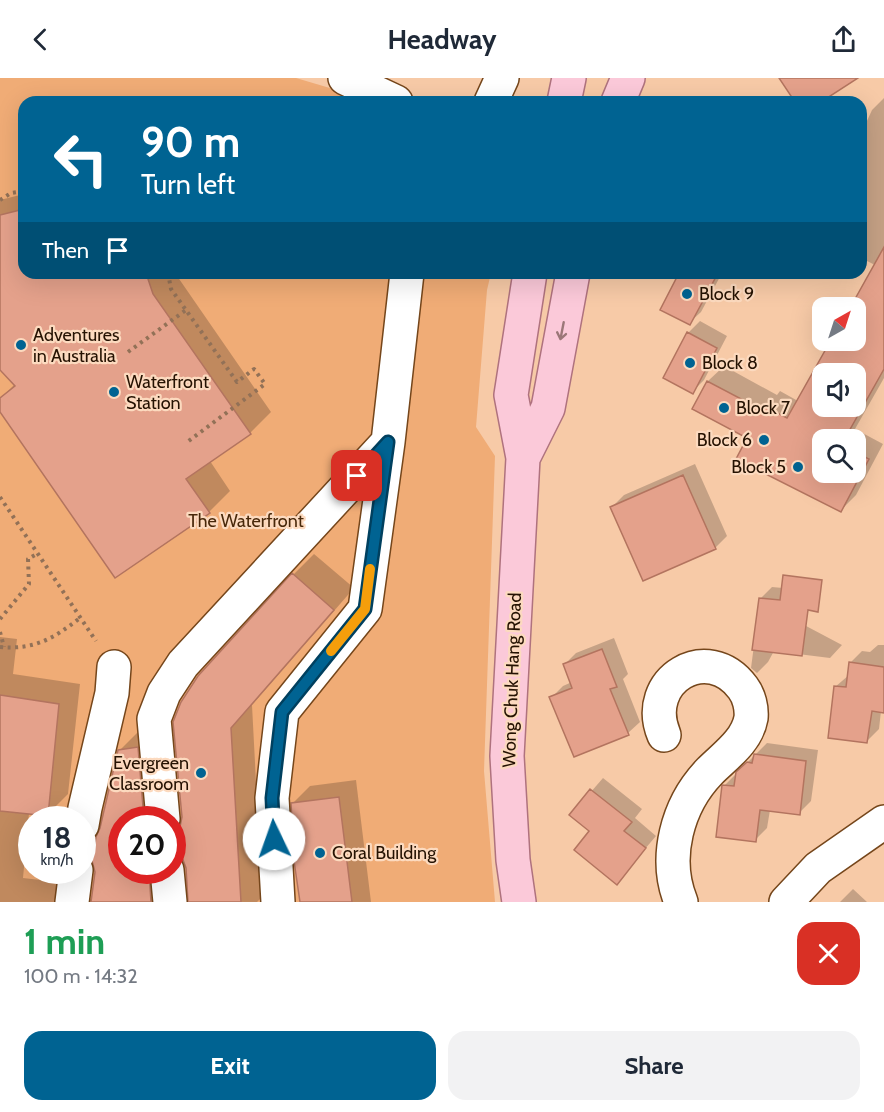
<!DOCTYPE html>
<meta charset="utf-8">
<style>
body{margin:0;font-family:Cabin,sans-serif;background:#f2f2f3;color:#1f2937;height:100vh;display:flex;flex-direction:column;font-size:22px;white-space:nowrap}
*{box-sizing:border-box;margin:0}
p{font-size:20px;color:#747a83}
.icon{flex:none;width:33px;height:33px;fill:none;stroke:currentColor;stroke-width:2;stroke-linecap:round;stroke-linejoin:round}
.map{position:relative;height:824px;overflow:hidden}
.drawer{display:flex;flex-direction:column;background:#fff;flex:1}
.drawer>*{flex:none}
.banner{position:absolute;left:18px;top:18px;width:849px;height:183px;border-radius:18px;box-shadow:0 6px 24px #0002;background:#006392;color:#fff;overflow:hidden}
.needle{width:39px;rotate:39deg}
.fabs{position:absolute;left:812px;top:219px;display:grid;gap:12px}
.fabs a{display:grid;place-items:center;width:54px;height:54px;border-radius:12px;background:#fff;box-shadow:0 6px 24px #0002;font-size:30px}
.speed{position:absolute;left:18px;top:728px;display:flex;gap:12px;font-size:30px;font-weight:700;text-align:center}
.speed>*{display:grid;place-content:center;width:78px;height:78px;border-radius:50%;background:#fff;box-shadow:0 6px 24px #0002;line-height:1}
.speed small{font-size:15px;font-weight:400}
.speed .limit{border:9px solid #d22;background:#fff;color:#111}
.pin{position:absolute;display:grid;place-items:center;width:51px;height:51px;color:#fff;margin:-26px;border-radius:12px;box-shadow:0 3px 9px #0006}
.me{position:absolute;width:66px;margin:-33px;rotate:357deg;stroke-linejoin:round;filter:drop-shadow(0 0 4px #0008)}
.turn{display:flex;align-items:center;gap:21px;height:126px;padding:0 24px;font-size:27px}
.turn .icon{width:78px;height:78px;stroke-width:2.5}
.turn b{display:block;font-size:42px;line-height:51px}
.then{display:flex;align-items:center;height:57px;padding:0 24px;background:#0003;gap:12px;font-size:22px}
.round{display:grid;place-items:center;flex:none;width:63px;height:63px;border-radius:18px;background:#f2f2f3}
.overview{display:flex;align-items:center;justify-content:space-between;height:102px;padding:0 24px}
h1{font-size:36px;font-weight:800;line-height:45px;color:#1e9e55}
.cta{display:flex;gap:12px;margin-top:auto;padding:12px 24px}
.cta a{flex:1;height:69px;border-radius:18px;background:#006392;color:#fff;font-size:24px;font-weight:800;line-height:69px;text-align:center}
.cta a+a{background:#f2f2f3;color:#1f2937}
header{display:flex;justify-content:space-between;align-items:center;height:78px;padding:0 24px;background:#fff;font-size:27px;font-weight:800}
.map>svg:first-child{display:block}
</style>
<header><svg class="icon" aria-label="back" viewBox="0 0 24 24"><path d="M15 5l-7 7 7 7"/></svg>Headway<svg class="icon" aria-label="share" viewBox="0 0 24 24"><path d="M12 15V3M7 8l5-5 5 5M5 13v7h14v-7"/></svg></header>
<div class="map">
<svg width="884" height="824" viewBox="0 0 884 824">
<rect width="100%" height="100%" fill="#f7caa7"/>
<path fill="#f0ac76" fill-rule="evenodd" d="M0 0H296L377 24H24V195H491L487 212 476 349 495 378 484 693 495 824H0ZM32 741H82V792H32ZM122 741H172V792H122Z"/>
<path fill="#0003" fill-rule="evenodd" d="M755 18 765 24H749Z
M884 20V300L855 351 883 366 856 417 841 432 749 359 694 330 708 303 724 288 777 317 780 313 798 323 833 262H855L875 187 861 180V56L872 32ZM822 296H855V328H822ZM822 362H855V394H822Z
M24 116V195H175L271 334 250 355 210 383 230 413 209 434 0 332V321L15 306 0 290V122Z
M681 195H724H722L701 234 689 245Z
M700 243 727 258 704 302 692 314 688 255Z
M695 386 727 458 715 470 612 429 624 417Z
M314 476 354 510 252 627 262 819 257 824H0V559L17 561 13 596 80 606 68 716 47 737 29 735 23 800 75 806 82 819 93 822 102 751 119 673 140 652 177 738 183 739 293 497ZM122 741H172V773L183 780 187 790 190 822 184 821 171 792H122Z
M772 509 805 512 791 540 842 567 830 580 774 573 768 584 757 595 751 590 760 521Z
M614 560 628 596 623 601 640 644 628 655 551 620 563 608 572 604 564 587 576 575Z
M878 567H884V633H881L879 651 867 663 835 609 849 597 850 585 862 573 870 574Z
M767 665 818 672 811 723 799 735 770 732 767 750 755 762 724 708Z
M603 700 642 731 635 740 656 758 616 805 591 753 571 737Z
M356 702 371 824H301L293 725 310 708Z
M853 811 867 824H840Z"/>
<path fill="#e4a18b" stroke="#b3745f" stroke-width="1.5" fill-rule="evenodd" d="M779 0H858L821 24H795Z
M24 131V195H146L153 216 251 356 186 401 210 435 115 500 0 334V320L15 308 0 292V137Z
M884 169V291L844 362H822V394H855V374L869 381 841 434 736 381 747 360 692 331 707 303 762 332 764 328 787 340 831 262H855V230H850ZM822 296H855V328H822Z
M679 195H718L690 247 660 232Z
M687 254 717 270 693 316 663 300Z
M683 397 716 471 643 503 610 429Z
M292 495 334 532 231 650 241 824H188L186 790 183 782 175 775 174 756 180 749 182 739 173 644 181 624 198 598Z
M783 497 822 502 818 534 808 532 802 578 752 572 759 520 780 522Z
M602 571 617 609 610 611 629 657 574 679 549 619 572 610 563 586Z
M849 584 884 589V635L872 633 867 665 828 660 834 608 846 609Z
M0 617 59 626 48 738 0 733Z
M138 669 144 741H122V792H149L151 824H91L95 794 92 783 96 759 100 750 118 672Z
M754 676 806 683 800 737 760 732 756 764 716 759 722 707 734 708 736 694 747 684 752 685Z
M590 711 632 744 624 753 646 770 617 807 574 772 589 753 569 737Z
M339 719 352 824H300L294 783 291 725Z"/>
<g fill="none" stroke-linecap="round" stroke-linejoin="round">
<g stroke="#75461b" stroke-width="36">
<path id="minor" d="M345 0 396 24
M491 24 502 0
M664 657C641 602 708 562 743 610 749 618 752 630 751 640 747 663 725 678 710 693 677 727 663 780 681 824
M163 741 154 641 164 615 183 586 388 364
M82 747 85 730 112 615 114 589
M167 792 170 824
M72 824 76 792
M278 824 272 720 282 634 365 531 388 364 407 195
M786 824 818 790 884 744"/>
</g>
<g stroke="#af727e" stroke-width="36">
<path id="major" d="M564 24 569 0
M618 24 628 0
M523 380 548 330 573 195
M519 824 513 782 507 678 523 380 511 317 530 195"/>
</g>
<path stroke="#927157" stroke-width="4" stroke-dasharray="3 4.5" stroke-linecap="butt" d="M0 122 11 115 24 113
M168 195 171 211 237 304 254 291 265 306 186 365
M128 274 186 232
M0 419 96 563
M0 541 29 506 28 481 37 476
M0 554 4 569
M0 569C35 572 54 560 80 540"/>
<use href="#minor" stroke="#fff" stroke-width="33"/>
<use href="#major" stroke="#fbc9d9" stroke-width="33"/>
</g>
<defs><path id="oneway-shaft" d="M-6 0H5M1.5-3L5.5 0L1.5 3" fill="none" stroke-width="1.6" stroke-linecap="round" stroke-linejoin="round" transform="scale(1.5)"/></defs>
<use stroke="#9b7778" href="#oneway-shaft" transform="translate(562 253) rotate(101)"/>
<g fill="none" stroke-linecap="round" stroke-linejoin="round">
<g stroke="#00405f" stroke-width="15">
<path id="route" d="M274 761 272 720 282 634 365 531 388 364 357 398"/>
</g>
<use href="#route" stroke="#006392" stroke-width="10"/>
<path stroke="#f59e0b" stroke-width="10" d="M331 573 365 531 370 491"/>
</g>
<g fill="#006392" stroke="#fcdabf" stroke-width="2">
<circle cx="687" cy="216" r="6"/>
<circle cx="21" cy="267" r="6"/>
<circle cx="690" cy="285" r="6"/>
<circle cx="114" cy="314" r="6"/>
<circle cx="724" cy="330" r="6"/>
<circle cx="764" cy="362" r="6"/>
<circle cx="798" cy="389" r="6"/>
<circle cx="201" cy="695" r="6"/>
<circle cx="320" cy="775" r="6"/>
</g>
<g text-anchor="middle" stroke-width="4.5" stroke-linejoin="round" paint-order="stroke">
<g font-size="18" fill="#251202" stroke="#fcdabf" text-anchor="start">
<text x="699" y="222">Block 9</text>
<text x="33" y="263">Adventures<tspan x="33" dy="21">in Australia</tspan></text>
<text x="702" y="291">Block 8</text>
<text x="126" y="310">Waterfront<tspan x="126" dy="21">Station</tspan></text>
<text x="736" y="336">Block 7</text>
<text x="752" y="368" text-anchor="end">Block 6</text>
<text x="786" y="395" text-anchor="end">Block 5</text>
<text x="189" y="691" text-anchor="end">Evergreen<tspan x="189" dy="21">Classroom</tspan></text>
<text x="332" y="781">Coral Building</text>
</g>
<g font-size="18" fill="#48280a" stroke="#fcdabf">
<text x="246" y="449">The Waterfront</text>
</g>
<g font-size="18" fill="#251202" stroke="#fcdabf">
<text transform="translate(512 602) rotate(-88)" y="6">Wong Chuk Hang Road</text>
</g>
</g>
</svg>
<div class="fabs">
<a><svg class="needle" viewBox="-14 -14 28 28"><path d="M0-13l5 13h-10z" fill="#e53935"/><path d="M0 13l5-13h-10z" fill="#747a83"/></svg></a>
<a><svg class="icon" aria-label="sound" viewBox="0 0 24 24"><path d="M4 9h4l5-4v14l-5-4H4zM17 9q2 3 0 6"/></svg></a>
<a><svg class="icon" aria-label="search" viewBox="0 0 24 24"><circle cx="10" cy="10" r="6"/><path d="M15 15l6 6"/></svg></a>
</div>
<div class="speed"><div>18<small>km/h</small></div><div class="limit">20</div></div>
<div class="pin" style="left:357px;top:398px;background:#d93025"><svg class="icon" aria-label="arrive" viewBox="0 0 24 24"><path d="M6 21V4h12l-3 4 3 4H6"/></svg></div>
<svg class="me" style="left:274px;top:761px" viewBox="-20 -20 40 40"><circle r="19" fill="#fff"/><path d="M0-13L10 11 0 6-10 11z" fill="#006392"/></svg>
<div class="banner">
<div class="turn"><svg class="icon" aria-label="left" viewBox="0 0 24 24"><path d="M17 20v-9H6M10 6l-5 5 5 5"/></svg><div><b>90 m</b>Turn left</div></div>
<div class="then">Then<svg class="icon" aria-label="arrive" viewBox="0 0 24 24"><path d="M6 21V4h12l-3 4 3 4H6"/></svg></div>
</div>
</div>
<section class="drawer">
<div class="overview"><div><h1>1 min</h1><p>100 m · 14:32</p></div><a class="round" style="background:#d93025;color:#fff"><svg class="icon" aria-label="close" viewBox="0 0 24 24"><path d="M6 6l12 12M18 6L6 18"/></svg></a></div>
<div class="cta"><a>Exit</a><a>Share</a></div>
</section>
